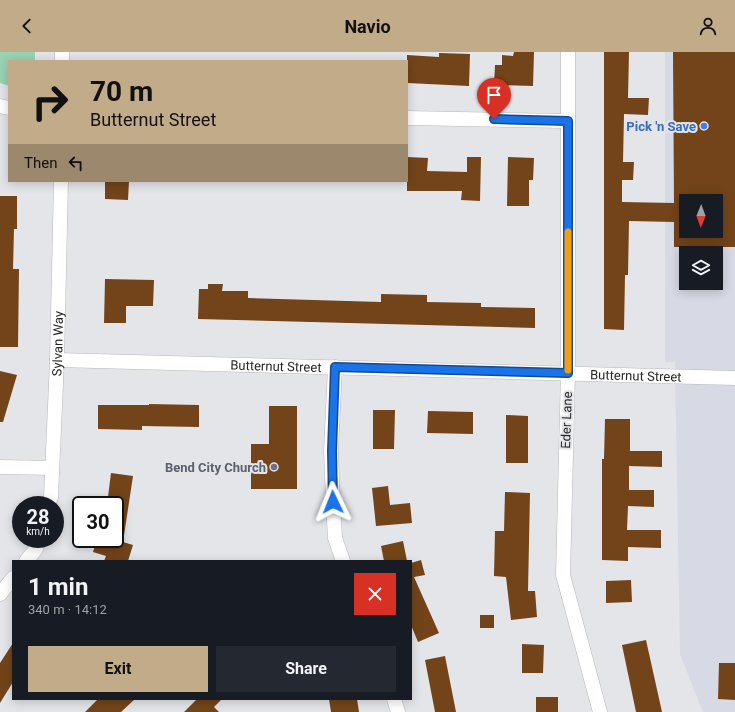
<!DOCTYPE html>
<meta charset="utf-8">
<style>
body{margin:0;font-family:Roboto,sans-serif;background:#242831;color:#f1f3f6;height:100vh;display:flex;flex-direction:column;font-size:15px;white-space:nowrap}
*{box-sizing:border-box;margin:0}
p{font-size:13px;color:#9ea1a6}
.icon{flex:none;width:22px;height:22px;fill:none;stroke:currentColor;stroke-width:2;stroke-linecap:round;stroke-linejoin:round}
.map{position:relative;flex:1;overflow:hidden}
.details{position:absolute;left:12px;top:508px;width:400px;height:140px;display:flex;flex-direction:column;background:#171b24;border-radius:0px;box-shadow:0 2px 10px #0003}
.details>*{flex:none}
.hud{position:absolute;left:8px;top:8px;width:400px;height:122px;border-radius:0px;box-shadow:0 2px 10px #0003;background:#c2ab89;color:#111;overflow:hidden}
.needle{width:26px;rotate:181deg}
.buttons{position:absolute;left:679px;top:142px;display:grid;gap:8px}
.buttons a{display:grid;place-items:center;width:44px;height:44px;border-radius:0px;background:#171b24;box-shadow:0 2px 10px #0003;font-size:20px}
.speed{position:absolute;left:12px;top:444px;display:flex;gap:8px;font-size:20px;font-weight:700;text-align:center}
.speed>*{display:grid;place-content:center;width:52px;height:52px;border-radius:50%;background:#171b24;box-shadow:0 2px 10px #0003;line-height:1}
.speed small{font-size:10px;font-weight:400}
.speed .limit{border:2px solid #111;border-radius:6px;background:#fff;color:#111}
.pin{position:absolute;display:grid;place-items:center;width:34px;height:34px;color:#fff;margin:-41px -17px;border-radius:50% 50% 50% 0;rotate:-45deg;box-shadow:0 0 4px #0007}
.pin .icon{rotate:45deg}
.me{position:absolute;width:44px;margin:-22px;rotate:358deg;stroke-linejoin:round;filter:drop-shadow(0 0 3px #0008)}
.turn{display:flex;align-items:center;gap:14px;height:84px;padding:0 16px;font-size:18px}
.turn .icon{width:52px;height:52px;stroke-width:2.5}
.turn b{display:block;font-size:28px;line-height:34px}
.then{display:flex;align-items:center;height:38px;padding:0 16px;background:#0003;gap:8px;font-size:15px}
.round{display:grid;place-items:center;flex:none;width:42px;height:42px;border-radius:0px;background:#242831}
.headline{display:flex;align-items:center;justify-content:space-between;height:68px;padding:0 16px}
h1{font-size:24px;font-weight:700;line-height:30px}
.cta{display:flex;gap:8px;margin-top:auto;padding:8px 16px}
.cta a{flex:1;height:46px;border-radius:0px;background:#c2ab89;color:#111;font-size:16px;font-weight:700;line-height:46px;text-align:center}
.cta a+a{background:#242831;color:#f1f3f6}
header{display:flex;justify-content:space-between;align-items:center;height:52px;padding:0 16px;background:#c2ab89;color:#111;font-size:18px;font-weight:700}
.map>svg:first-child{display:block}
</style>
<header><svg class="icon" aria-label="back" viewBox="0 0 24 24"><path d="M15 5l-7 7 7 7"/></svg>Navio<svg class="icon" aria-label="person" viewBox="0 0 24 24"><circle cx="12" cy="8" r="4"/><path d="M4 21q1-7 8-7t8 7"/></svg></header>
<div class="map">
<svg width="735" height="660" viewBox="0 0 735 660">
<rect width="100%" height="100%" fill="#e4e5e9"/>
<path fill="#d7d9e4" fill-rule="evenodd" d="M665 0H735V660H703L680 602 675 310H665ZM686 149H716V179H686ZM686 201H716V231H686Z"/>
<path fill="#99d3b3" d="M0 0H35V9H9V34L0 31Z"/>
<path fill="#734419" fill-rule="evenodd" d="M514 0H534L533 34 494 33 495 13H502V3L513 4Z
M604 0H629L628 46H649L648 63 624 62 623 110H634L633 128H622V150L674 151 673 0H735V195H674V170L629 169 628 223H625L624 278 604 277ZM686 149H716V179H686Z
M439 1 470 2 469 34 407 31V3L439 5Z
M407 105 428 106 427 119 467 120V105H481L480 149 461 148 462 139H407Z
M508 105 534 106 533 128H529V154H507Z
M105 129H129L128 148 105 147Z
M0 144H17V177H14L13 217H19L18 295H0Z
M105 227 154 228 153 254H126V271H104Z
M208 232H223L222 239H248V246L381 250V242L427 243V250L481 251V255L535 256V276L198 267 199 237H208Z
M0 319 17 323 3 370H0Z
M149 352 199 353V375L142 374V378L98 377V353H149Z
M269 354H297V437H251V392H269Z
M373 358H395L394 397H373Z
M428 359 473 360V382L427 381Z
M506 363 528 364V411H506Z
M605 367H630V399H662V415L629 414V438H654V455L628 454 627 478H661V496L628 495V509L602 508V407H604Z
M111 421 133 424 123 490 133 493 128 509H104L106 504 93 500 97 487H115V453H107Z
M388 434 390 453 410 451 412 471 376 474 372 436Z
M505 440 530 441 528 539H535L537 565 511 568 506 525 494 524 495 479H504Z
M403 489 407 509H384L381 494Z
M421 508 425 523 414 525 439 581 418 590 411 573V511Z
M631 528 632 550 606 551V529Z
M480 563H494V576H480Z
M646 588 662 660H636L622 593Z
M13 591V630L0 651V611Z
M522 592 544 593 543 621H522Z
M445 604 456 660H435L425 608Z
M719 611H735V648L718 647Z
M536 645H558V660H536Z
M98 647H135L121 660H85Z
M197 647H222L214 655 219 660H184Z
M329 647H357L359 660H331Z"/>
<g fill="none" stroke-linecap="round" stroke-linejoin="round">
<g stroke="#b8b8bc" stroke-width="15">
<g id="minor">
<path d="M62 0V9"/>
<path d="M568 0V321L563 523 600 660"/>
<path d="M0 54 9 56"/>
<path d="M407 66 568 69"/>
<path id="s1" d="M57 308 735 326"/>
<path d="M335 315 331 399 333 450 335 486 343 509"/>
<path d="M0 415 52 416"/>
<path id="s2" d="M48 453 51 445 57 308 61 129"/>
<path d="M26 509 36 497 39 487"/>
<path d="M0 542 13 526"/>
<path d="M394 647 398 660"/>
</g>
</g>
<use href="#minor" stroke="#fff" stroke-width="14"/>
</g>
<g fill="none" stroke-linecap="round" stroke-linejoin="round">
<g stroke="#114b97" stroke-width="10">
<path id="route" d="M333 450 332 399 335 315 568 321V69L494 67"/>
</g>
<use href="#route" stroke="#1a73e8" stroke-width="7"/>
<path stroke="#f59e0b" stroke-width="7" d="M568 318V180"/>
</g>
<circle fill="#3f7fe0" stroke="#e4e5e9" stroke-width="1.5" cx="704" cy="74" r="4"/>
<circle fill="#6b7280" stroke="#e4e5e9" stroke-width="1.5" cx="274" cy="415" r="4"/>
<g text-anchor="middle" stroke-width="4" stroke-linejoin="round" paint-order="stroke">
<g font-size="13" font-weight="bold" fill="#366cbe" stroke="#e4e5e9" text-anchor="end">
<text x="696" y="79">Pick 'n Save</text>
</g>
<g font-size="13" fill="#262627" stroke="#e4e5e9">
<text dy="5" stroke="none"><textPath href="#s2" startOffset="162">Sylvan Way</textPath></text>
<text dy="5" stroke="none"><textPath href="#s1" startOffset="219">Butternut Street</textPath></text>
<text dy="5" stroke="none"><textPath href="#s1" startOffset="579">Butternut Street</textPath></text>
<text transform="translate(566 368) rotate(-88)" y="5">Eder Lane</text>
</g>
<g font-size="13" font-weight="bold" fill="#5b616d" stroke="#e4e5e9" text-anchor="end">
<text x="266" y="420">Bend City Church</text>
</g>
</g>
</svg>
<div class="buttons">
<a><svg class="needle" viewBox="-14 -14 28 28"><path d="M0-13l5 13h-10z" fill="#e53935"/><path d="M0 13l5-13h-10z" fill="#9ea1a6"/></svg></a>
<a><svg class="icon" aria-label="layers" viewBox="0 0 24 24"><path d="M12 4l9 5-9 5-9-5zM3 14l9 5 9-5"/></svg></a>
</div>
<div class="speed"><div>28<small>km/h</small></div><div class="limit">30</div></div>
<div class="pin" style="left:494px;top:67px;background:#d93025"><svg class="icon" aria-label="arrive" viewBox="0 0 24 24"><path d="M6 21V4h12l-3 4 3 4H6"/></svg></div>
<svg class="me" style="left:333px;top:450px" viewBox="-20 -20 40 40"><path d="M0-17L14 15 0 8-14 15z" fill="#1a73e8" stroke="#fff" stroke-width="4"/></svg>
<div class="hud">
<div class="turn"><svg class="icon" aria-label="right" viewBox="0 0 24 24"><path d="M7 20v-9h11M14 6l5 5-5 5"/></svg><div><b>70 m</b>Butternut Street</div></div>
<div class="then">Then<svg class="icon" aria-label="left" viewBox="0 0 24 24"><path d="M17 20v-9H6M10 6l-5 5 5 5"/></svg></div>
</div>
<section class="details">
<div class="headline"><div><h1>1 min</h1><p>340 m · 14:12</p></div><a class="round" style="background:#d93025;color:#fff"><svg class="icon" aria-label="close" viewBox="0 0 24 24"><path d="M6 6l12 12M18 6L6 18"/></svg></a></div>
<div class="cta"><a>Exit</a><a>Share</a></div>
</section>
</div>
